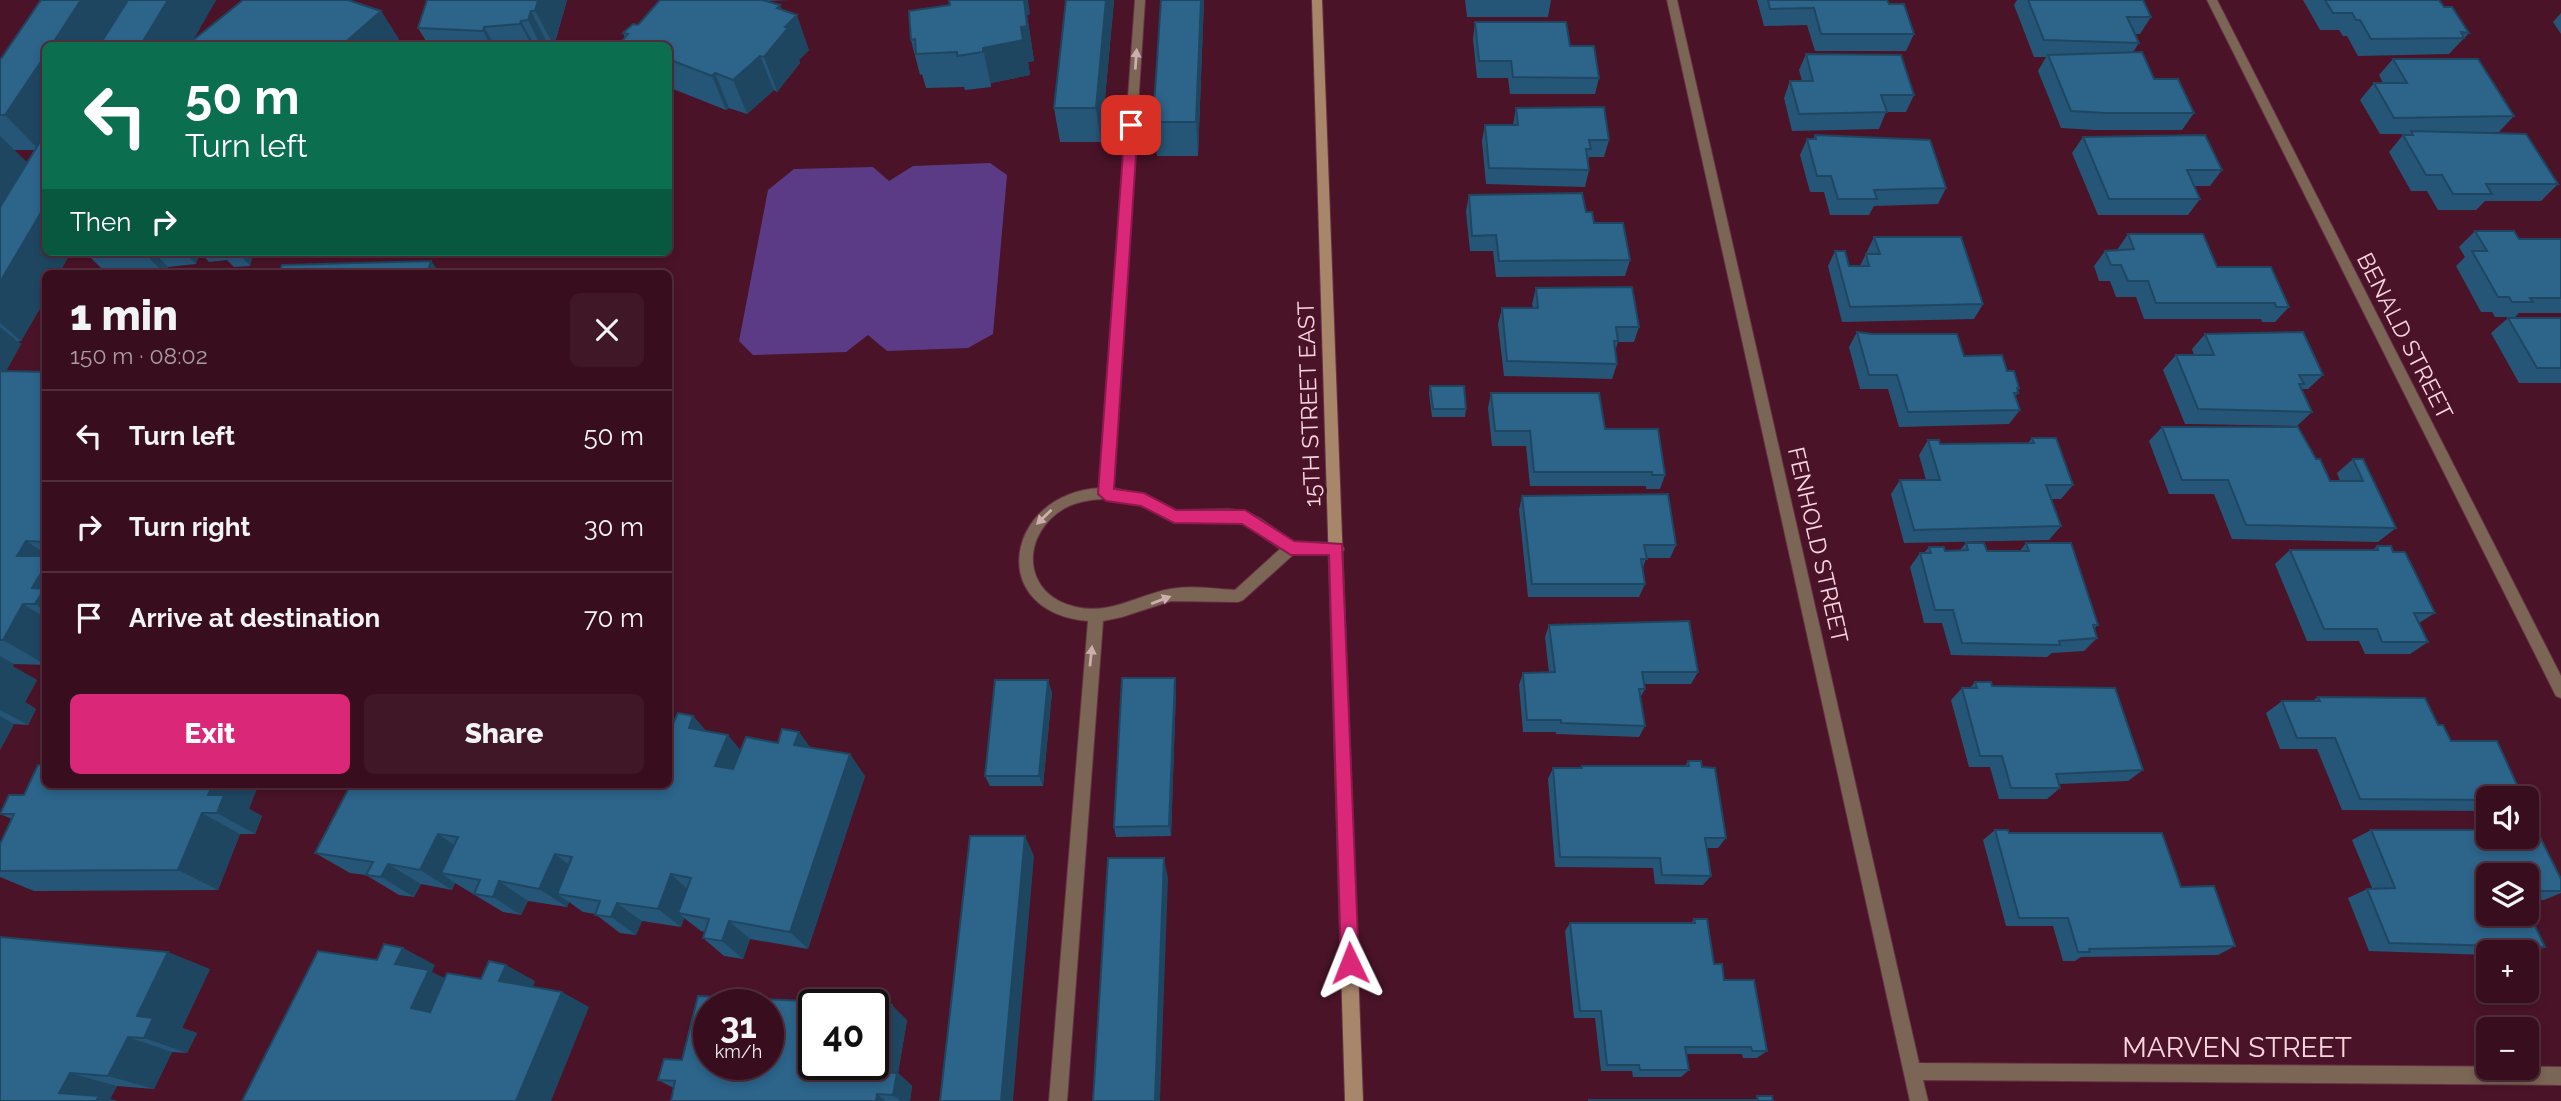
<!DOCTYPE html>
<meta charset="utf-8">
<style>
body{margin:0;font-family:Raleway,sans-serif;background:#3f1727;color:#f1f3f6;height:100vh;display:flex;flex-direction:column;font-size:26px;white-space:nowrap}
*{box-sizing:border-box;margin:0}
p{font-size:23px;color:#ab9ca4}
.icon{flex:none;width:38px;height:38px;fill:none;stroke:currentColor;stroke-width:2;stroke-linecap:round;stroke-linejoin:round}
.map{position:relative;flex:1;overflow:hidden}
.details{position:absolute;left:42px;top:270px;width:630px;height:518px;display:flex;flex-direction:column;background:#380e1e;border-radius:10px;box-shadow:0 4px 10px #0003,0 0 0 2px #522e3c}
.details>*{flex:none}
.guide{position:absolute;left:42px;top:42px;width:630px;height:214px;border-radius:10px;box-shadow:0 4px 10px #0003,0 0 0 2px #522e3c;background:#0b6e4f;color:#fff;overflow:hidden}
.fabs{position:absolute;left:2476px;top:786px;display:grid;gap:14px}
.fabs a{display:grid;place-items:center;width:63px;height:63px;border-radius:10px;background:#380e1e;box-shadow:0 4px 10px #0003,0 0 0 2px #522e3c;font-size:35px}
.speed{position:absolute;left:693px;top:989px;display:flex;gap:14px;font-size:35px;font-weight:700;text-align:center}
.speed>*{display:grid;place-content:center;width:91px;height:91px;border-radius:50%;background:#380e1e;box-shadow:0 4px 10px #0003,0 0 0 2px #522e3c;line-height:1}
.speed small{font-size:18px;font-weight:400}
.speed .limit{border:4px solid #111;border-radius:10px;background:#fff;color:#111}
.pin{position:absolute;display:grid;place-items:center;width:60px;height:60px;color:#fff;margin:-30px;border-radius:14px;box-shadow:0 4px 10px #0006}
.me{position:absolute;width:77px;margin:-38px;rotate:358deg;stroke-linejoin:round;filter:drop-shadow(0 0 5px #0008)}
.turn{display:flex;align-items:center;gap:24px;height:147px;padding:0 28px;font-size:32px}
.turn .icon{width:91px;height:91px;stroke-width:2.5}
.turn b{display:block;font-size:49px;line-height:60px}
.then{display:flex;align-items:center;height:66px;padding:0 28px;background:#0003;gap:14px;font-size:26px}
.round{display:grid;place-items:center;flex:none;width:74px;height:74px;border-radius:10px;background:#3f1727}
.head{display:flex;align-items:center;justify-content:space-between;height:119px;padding:0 28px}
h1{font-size:42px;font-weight:800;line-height:52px}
.action{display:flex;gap:14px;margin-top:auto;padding:14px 28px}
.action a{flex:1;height:80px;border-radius:10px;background:#db2777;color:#fff;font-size:28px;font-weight:800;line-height:80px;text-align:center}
.action a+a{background:#3f1727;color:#f1f3f6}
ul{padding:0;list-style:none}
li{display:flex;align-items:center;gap:21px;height:91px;padding:0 28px;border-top:2px solid #522e3c}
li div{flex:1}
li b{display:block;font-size:26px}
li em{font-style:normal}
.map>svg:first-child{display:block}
</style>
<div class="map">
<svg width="2561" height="1101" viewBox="0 0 2561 1101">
<rect width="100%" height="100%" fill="#4a1328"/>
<path fill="#5b3b86" d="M990 163 1007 175 993 334 968 348 887 351 868 335 846 352 753 355 739 341 768 190 794 169 873 167 889 181 913 166Z"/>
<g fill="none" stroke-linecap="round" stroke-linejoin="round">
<g stroke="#663245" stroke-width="2">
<path id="lane" d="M1135 0H1145L1113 488 1146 495 1176 510 1229 509 1245 511 1261 519 1294 542 1337 543 1342 545 1344 549 1342 553 1337 555 1294 554 1243 600 1238 602 1171 601 1122 617 1103 621 1067 1101H1049L1088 621C984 612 1006 493 1100 488ZM1107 499 1140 505 1176 522 1229 520 1242 522 1280 549 1235 590C1214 589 1191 585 1170 589 1138 595 1110 615 1076 607 1021 595 1020 534 1065 508 1078 501 1094 499 1107 499Z"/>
</g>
<g stroke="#663245" stroke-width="2">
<path id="street" d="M1667 0H1677L1919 1063 2561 1067V1085L1923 1080 1928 1101H1910Z
M2207 0H2217L2561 676V698L2556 696Z"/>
</g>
<g stroke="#663245" stroke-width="2">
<path id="secondary" d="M1312 0H1322L1363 1101H1345Z"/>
</g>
<use href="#lane" fill="#7b6554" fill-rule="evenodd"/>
<use href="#street" fill="#7b6554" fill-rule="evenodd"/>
<use href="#secondary" fill="#a8866a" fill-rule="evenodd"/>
</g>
<path fill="#265677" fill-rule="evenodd" d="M41 0H216L192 41 243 0H348L381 11 403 46H46V252H71L59 273H46V298L21 341H18L21 344 6 371 46 372V665L14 664 12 666 37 680 25 702 36 709 28 725 14 724 0 750V60ZM13 150H35L27 163Z
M427 0H567L554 46H429L418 28Z
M664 0H789L765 1 781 10 809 50 799 60 800 63 777 92 774 90 747 114 729 108 726 110 668 87V46H624L622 41 625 38 623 33 638 25Z
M1114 0 1101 142H1060L1054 108Z
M1204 0 1198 156H1157L1153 122Z
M1465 0H1551L1548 17H1467Z
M1757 0H1887L1889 4 1914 34 1906 51H1815L1807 25 1764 26Z
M2017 0H2143L2151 17 2140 34H2134L2139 43 2133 52 2154 79 2194 113 2182 130H2095L2061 128 2038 71 2046 57H2034L2014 5Z
M2303 0H2439L2444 7 2469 33 2449 54 2358 56 2347 36H2343L2339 30H2320Z
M950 5 1030 14 1027 15 1034 61 1028 62 1030 75 991 83V87L965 90 964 87 926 88 922 74 920 75 911 40Z
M2561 13V34L2553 22Z
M1475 22 1570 46 1599 78 1595 94H1510L1508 78H1477L1473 39Z
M1806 54 1914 95 1906 112H1886L1879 129 1792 131 1784 98 1790 81H1802L1799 70Z
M2393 59 2514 116 2499 132 2476 133 2558 184 2541 201H2485L2476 210H2438L2427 191H2411L2389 152 2403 135H2406L2408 134H2380L2360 100 2374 83H2383L2379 75Z
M1516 108 1609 140 1604 157H1589L1588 162 1589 170 1585 187 1486 184 1482 141 1485 125H1513Z
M1815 135 1946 188 1938 204 1874 206 1869 215H1830L1824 192H1810L1800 155 1807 139H1813Z
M2083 137 2222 170 2210 186H2194L2200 199 2188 215H2098L2072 153Z
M1469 195 1586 212 1594 223 1630 260 1625 276 1496 277 1493 251H1470L1466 211Z
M2475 231 2519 239H2561V313H2519L2515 317H2495L2492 312H2481L2456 266 2465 257 2459 247Z
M2128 234 2217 267 2289 307 2275 322H2262L2261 319H2144L2136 297H2116L2110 281H2099L2094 266 2105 251 2117 250Z
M1874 237 1983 304 1974 319 1842 322 1828 266 1835 251 1849 266H1860Z
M85 252H200L196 264 168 267 166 273H147L142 268 105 272Z
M200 252H299L252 258 250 266 234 267 227 260 209 262Z
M1536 288 1639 327 1634 342H1618L1615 351 1617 364 1612 379 1504 376 1498 324 1502 308H1533L1532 304Z
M2508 318H2561V383H2519L2491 333Z
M1857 332 1964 356 2007 371 2019 388 2017 390 2018 393 2015 397 2020 410 2009 424 1899 427 1888 389H1860L1849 347Z
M2205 334 2323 375 2308 389H2302L2312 412 2297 426 2185 424 2163 370 2176 355H2194L2192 349Z
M1430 386 1466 409 1465 417H1432L1429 393Z
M1491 393 1605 429 1665 475 1660 489H1646V486H1530L1526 446H1492L1488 408Z
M2162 427 2316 459 2330 481H2340L2337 473 2353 459 2396 528 2378 542 2232 539 2214 494H2169L2149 441Z
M2032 438 2073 485 2061 499H2051L2061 526 2049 540 1904 543 1891 494 1900 480H1926L1919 455 1928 440 1940 444 2028 443Z
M1522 496 1676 545 1670 558H1646L1643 568 1645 584 1639 597H1528L1519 510Z
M1966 543 1987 551H2020L2026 543 2098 625 2094 629 2097 638 2084 651 2052 653 2047 657 1951 655 1942 623H1924L1910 567 1920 553H1924L1929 547 1945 551H1959Z
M2377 546 2393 552 2435 613 2419 623 2428 642 2410 654H2365L2359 641H2307L2275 564 2290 550H2373Z
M1549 625 1698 672 1691 684H1644L1645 689 1640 698 1645 726 1639 737 1556 734V732H1523L1519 685 1523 673H1549L1545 637Z
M1975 682 1992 686 2143 770 2128 781 2059 784 2060 788 2047 799H1999L1990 767H1969L1951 700 1962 688H1970Z
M1176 690 1171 836 1116 837 1114 827Z
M1052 692 1043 786H990L985 776Z
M2318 697 2438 725 2451 741 2488 798V811L2342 810 2317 749H2280L2266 713 2282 701H2312Z
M693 716 706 731 740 750 778 743 799 732 810 748 865 776 808 949 750 939 743 959 724 956 703 938 705 932 701 931 684 918 681 927 642 921 636 935 620 933 595 914 583 912 569 902 567 907 528 901 521 915 503 912 455 883 452 890 421 884 414 897 399 895 366 875 350 873 315 853 672 726Z
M1688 761 1702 767 1726 838 1718 848H1707L1711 876 1703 885 1655 884 1653 868 1555 867 1548 779 1553 768H1580L1582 766H1685Z
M46 784H258L249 809 262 816 255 834H240L218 890 34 891 0 877V844L12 819 0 814 24 795Z
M1995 830 2009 833 2181 887 2235 946 2218 955 2081 957 2075 961H2063L2053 926H2006L1983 840Z
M2371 830 2561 879V893L2544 900H2527V875H2488L2545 947 2527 954V952H2488V955L2369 951 2348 898 2367 889 2372 888 2352 840Z
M1694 919 1714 964 1767 1051 1757 1058H1743L1742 1054H1686L1689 1070 1681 1077H1633L1632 1071H1601L1595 1018H1574L1565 931 1570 923H1691Z
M210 969 182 1028 197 1033 187 1053 172 1052 154 1089 117 1086 110 1099 117 1101H0Z
M907 1020 898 1073 912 1086 910 1101H671L674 1088 658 1080 682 1060Z"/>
<path fill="#1f4661" d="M81 0H133L104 46H51Z
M168 0H216L190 46H140Z
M538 0H567L554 46 535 11Z
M1024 0H1028L1030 14 1027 15 1034 61 1028 62 1030 75 991 83V87L983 48Z
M1106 0H1114L1101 142 1096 108Z
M1201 0H1204L1198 156 1196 122Z
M780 5 787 25 797 15 809 50 799 60 800 63 777 92 764 57 777 8Z
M381 11 403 46H341Z
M531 11 549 46H541L528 20Z
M521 21 535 46H532L520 24Z
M484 27 495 46H491L483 31Z
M46 54V139L39 150 5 115Z
M760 56 774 90 747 114 733 80Z
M715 73 729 108 726 110 712 76Z
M0 136 29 164 0 210Z
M46 204V252H71L59 273H46V298L21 341 0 323V282Z
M143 252H154L168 267 166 273H164Z
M184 252H200L196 264Z
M238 252H247L252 258 250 266Z
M431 261 440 273H427Z
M0 327 21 344 0 382Z
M26 541 46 554V611L35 604 32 588 17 556Z
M23 604 46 618V665L3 640Z
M0 656 14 664 12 666 37 680 25 702 36 709 28 725 0 710Z
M1175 678 1176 690 1171 836 1169 826Z
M1048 680 1052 692 1043 786 1039 776Z
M0 716 14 724 0 750Z
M693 716 713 739 689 728Z
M799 732 816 755 794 745Z
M728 735 747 758 735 789 715 766Z
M850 754 865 776 808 949 790 932Z
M213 784H259L249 809 262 816 255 834 217 813 208 795Z
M202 813 240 834 218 890 178 870Z
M438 834 468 854 441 873 455 883 452 890 420 870Z
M1025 836 1034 856 1013 1101H1001Z
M555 854 581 874 557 894 569 902 567 907 539 889Z
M1164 858 1168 878 1160 1101H1155Z
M388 864 421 884 414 897 381 877Z
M671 874 693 894 678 913 684 918 681 927 658 909Z
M499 881 528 901 521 915 493 897Z
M617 903 642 921 636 935 611 917Z
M729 921 750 939 743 959 722 941Z
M403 948 435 965 432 972 461 986 444 1023 411 1008 395 964Z
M168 952 210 969 182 1028 197 1033 187 1053 144 1038 137 1016Z
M506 965 535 981 529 997 499 981Z
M562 992 589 1007 551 1101H516Z
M892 1005 907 1020 898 1073 912 1086 910 1101H901L893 1095 880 1072Z
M128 1037 172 1052 154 1089 108 1076Z
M70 1073 117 1086 110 1099 117 1101H92L59 1093Z
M877 1094 886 1101H876Z"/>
<path fill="#2c648a" stroke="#1f4661" stroke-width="2" fill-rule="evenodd" d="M41 0H81L51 46H46V54L5 115H0V60Z
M128 0H168L140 46H99Z
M243 0H348L381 11 341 46H186Z
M427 0H538L535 11H531L528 20 521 21 520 24 484 27 483 31 418 28Z
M660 0H762L780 5 777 8 797 15 785 27 788 28 764 57 760 56 733 80 715 73 712 76 668 59V46H634L622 41 628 34 623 33 633 24 638 25Z
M949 0H1024L1027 26 1021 27 1023 40 983 48V52L957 56V52L916 54 915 39 911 40 909 11 950 5Z
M1066 0H1106L1096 108H1054Z
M1161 0H1201L1196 122H1153Z
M1768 0H1887L1889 4H1904L1914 34H1821L1814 8 1770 9Z
M2028 0H2143L2151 17H2127L2139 43 2044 40Z
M2325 0H2439L2444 7H2452L2469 33 2461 32 2464 38 2371 39 2360 20H2356L2352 13H2333Z
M1475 22H1566L1570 46H1594L1599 78 1513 77 1511 61H1479Z
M2142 52 2154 79H2178L2194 113H2105L2071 111 2048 55Z
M1806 54 1901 55 1914 95H1881L1887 112 1799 114 1790 81H1813Z
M2393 59H2478L2514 116 2394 118 2374 83H2407Z
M1604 107 1609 140H1589L1591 149H1586L1589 170 1489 168 1485 125H1518L1516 108Z
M2411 131 2526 134 2558 184H2486L2492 194H2453L2442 175H2426L2403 135H2413Z
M46 132V204L0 282V207Z
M1815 135 1930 140 1946 188 1874 190 1877 199H1838L1831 176H1817L1807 139H1816Z
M2205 135 2222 170H2187L2200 199H2109L2083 137Z
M1582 193 1586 212H1592L1594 223H1623L1630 260 1499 261 1496 235 1472 236 1469 195Z
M2475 231H2514L2519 239H2561V298H2530L2533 302H2512L2509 297H2498L2472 251H2487Z
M2128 234H2203L2217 267H2271L2289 307H2276L2275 303H2156L2148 281H2128L2121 265H2111L2105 251 2134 249Z
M1874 237H1961L1983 304 1850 307 1835 251H1845L1849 266H1869L1866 254H1880Z
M431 261 427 273H279L282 265Z
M1632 287 1639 327H1616L1618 341H1614L1617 364 1507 361 1502 308H1538L1536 288Z
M2508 318H2561V368H2537Z
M1857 332 1873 334H1957L1964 356 2002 355 2007 371H2014L2019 388H2017L2018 393H2014L2020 410 1908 412 1897 375H1869Z
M2303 332 2323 375H2299L2304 384H2299L2312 412 2198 409 2176 355H2214L2205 334Z
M0 371 46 372V542L26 541 17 556H46V565L32 588 44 589 35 604H23L3 640H0Z
M1430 386H1464L1466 409H1433Z
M1491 393H1599L1605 429H1658L1665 475H1652V472H1534L1530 431H1495Z
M2162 427H2298L2316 459H2320L2330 481H2363L2353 459H2363L2396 528 2246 525 2228 480H2182Z
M2032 438H2056L2073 485H2046L2061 526 1914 530 1900 480H1940L1928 440H1939L1940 444 2034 443Z
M1668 494 1676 545H1644L1647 559H1641L1645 584H1532L1522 496Z
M1966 543H1984L1987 551H2029L2026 543H2071L2098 625H2093L2097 638 2059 641 2060 645 1962 643 1953 610H1935L1920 553H1931L1929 547H1944L1945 551 1968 550Z
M2377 546H2391L2393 552H2405L2435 613H2414L2428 642H2382L2377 629H2324L2290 550H2378Z
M1689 621 1698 672H1642L1645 689H1639L1645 726 1561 723V720H1527L1523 673 1555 672 1549 625Z
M1122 678H1175L1169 826 1114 827Z
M995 680H1048L1039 776H985Z
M1975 682H1991L1992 686 2115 688 2143 770 2056 774 2060 788H2011L2002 756H1980L1962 688H1977Z
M2318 697 2425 698 2438 725H2443L2451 741H2497L2523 798H2488V800L2360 799 2335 738H2297L2282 701H2320Z
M678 713 693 716 689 728 728 735 715 766 733 769 746 737 778 743 782 729 799 732 794 745 850 754 790 932 729 921 722 941 703 938 709 919 678 913 691 878 671 874 658 909 617 903 611 917 595 915 600 901 557 894 572 857 555 854 539 889 499 881 493 897 474 894 480 880 441 873 458 837 438 834 420 870 388 864 381 877 366 875 373 862 315 853 351 784H668V725L672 726Z
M1688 761H1701L1702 767 1715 768 1726 838H1705L1711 876 1662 875 1660 858 1560 857 1553 768H1582V766H1689Z
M38 765H46V784H213L208 795H224L217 813H202L178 870 0 871V844L14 814H0L9 795H24Z
M2527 827H2535L2561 879V891H2527V875H2488V914H2527V909L2545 947 2389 943 2367 889 2395 888 2371 830H2488V836H2527Z
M1995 830H2008L2009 833H2162L2181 887 2214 886 2235 946 2089 949 2090 952H2078L2068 918H2019Z
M970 836H1025L1001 1101H940Z
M1108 858H1164L1155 1101H1093Z
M1694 919H1707L1714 964H1722L1724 980H1754L1767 1051H1752L1751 1047H1685L1689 1070H1640L1639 1065H1607L1601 1011H1580L1570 923H1695Z
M0 937 168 952 137 1016 153 1018 144 1038 128 1037 108 1076 70 1073 59 1093 99 1096 96 1101H0Z
M384 944 403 948 395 964 429 970 411 1008 430 1012 447 973 481 979 489 961 506 965 499 981 562 992 516 1101H242L318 951 377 960Z
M698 996 892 1005 880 1072 897 1073 893 1095 877 1094 876 1101H671L675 1081 658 1080 664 1059 682 1060ZM709 1004H768V1064H709ZM814 1004H873V1064H814Z
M1757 1096H1772L1773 1101 1588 1100H1758Z"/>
<defs><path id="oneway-solid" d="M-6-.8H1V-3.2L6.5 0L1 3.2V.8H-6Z" transform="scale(1.75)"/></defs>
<g fill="#cdaeae">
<use href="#oneway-solid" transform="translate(1136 59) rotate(-86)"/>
<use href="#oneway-solid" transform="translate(1044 517) rotate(136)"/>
<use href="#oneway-solid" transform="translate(1161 600) rotate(-21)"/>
<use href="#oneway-solid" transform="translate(1091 656) rotate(-84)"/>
</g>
<path fill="#db2777" stroke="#8e194d" stroke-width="2" d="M1131 121 1138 125 1114 489 1144 493 1176 510H1245L1294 541 1342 544 1359 963 1357 969 1350 972 1343 969 1341 963 1329 555H1291L1242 524 1174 523 1141 506 1106 501 1098 494 1125 125Z"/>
<g text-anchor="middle" stroke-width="7" stroke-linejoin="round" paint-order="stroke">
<g font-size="23" fill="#f9d5de" stroke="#4a1328">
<text transform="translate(2405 336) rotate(63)" y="8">BENALD STREET</text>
<text transform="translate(1309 404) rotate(-92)" y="8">15TH STREET EAST</text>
<text transform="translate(1818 545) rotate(77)" y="8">FENHOLD STREET</text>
</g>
<g font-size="28" fill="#f9d5de" stroke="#4a1328">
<text x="2237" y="1057">MARVEN STREET</text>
</g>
</g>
</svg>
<div class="fabs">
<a><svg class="icon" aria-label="sound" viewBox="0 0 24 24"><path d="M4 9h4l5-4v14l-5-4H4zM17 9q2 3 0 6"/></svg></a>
<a><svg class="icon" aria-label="layers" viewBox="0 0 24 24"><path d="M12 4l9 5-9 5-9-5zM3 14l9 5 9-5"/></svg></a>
<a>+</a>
<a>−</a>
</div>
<div class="speed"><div>31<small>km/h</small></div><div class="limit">40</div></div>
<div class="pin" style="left:1131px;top:125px;background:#d93025"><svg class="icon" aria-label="arrive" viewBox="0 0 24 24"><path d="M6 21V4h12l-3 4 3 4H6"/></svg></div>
<svg class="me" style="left:1350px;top:963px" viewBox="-20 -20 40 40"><path d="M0-17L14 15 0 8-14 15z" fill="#db2777" stroke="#fff" stroke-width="4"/></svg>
<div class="guide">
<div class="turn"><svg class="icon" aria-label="left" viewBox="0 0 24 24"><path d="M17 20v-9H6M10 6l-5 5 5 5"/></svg><div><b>50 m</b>Turn left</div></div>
<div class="then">Then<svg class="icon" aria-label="right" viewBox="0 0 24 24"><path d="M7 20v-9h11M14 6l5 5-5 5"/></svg></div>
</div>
<section class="details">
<div class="head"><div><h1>1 min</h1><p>150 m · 08:02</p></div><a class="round"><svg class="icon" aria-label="close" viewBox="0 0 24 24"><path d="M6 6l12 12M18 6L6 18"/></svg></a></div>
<ul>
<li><svg class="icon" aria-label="left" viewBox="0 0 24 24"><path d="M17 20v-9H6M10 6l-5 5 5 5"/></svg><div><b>Turn left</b></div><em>50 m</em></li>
<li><svg class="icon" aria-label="right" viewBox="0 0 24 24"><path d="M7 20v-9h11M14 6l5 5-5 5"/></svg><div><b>Turn right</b></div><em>30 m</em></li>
<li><svg class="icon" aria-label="arrive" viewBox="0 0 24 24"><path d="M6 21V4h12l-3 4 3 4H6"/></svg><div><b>Arrive at destination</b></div><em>70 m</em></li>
</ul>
<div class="action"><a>Exit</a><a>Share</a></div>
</section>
</div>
